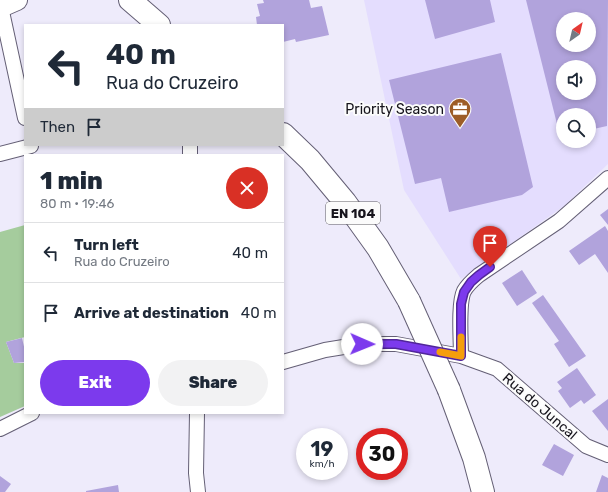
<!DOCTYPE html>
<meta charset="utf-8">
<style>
body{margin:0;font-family:Rubik,sans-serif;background:#f2f2f3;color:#1f2937;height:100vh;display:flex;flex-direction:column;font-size:15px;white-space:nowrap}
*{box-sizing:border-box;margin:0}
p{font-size:13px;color:#747a83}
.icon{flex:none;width:22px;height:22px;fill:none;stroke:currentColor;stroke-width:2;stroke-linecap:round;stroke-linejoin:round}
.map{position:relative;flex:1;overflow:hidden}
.sheet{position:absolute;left:24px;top:154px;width:260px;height:260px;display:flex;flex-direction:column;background:#fff;border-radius:0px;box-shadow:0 2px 6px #0003}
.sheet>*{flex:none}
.banner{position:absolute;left:24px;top:24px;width:260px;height:122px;border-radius:0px;box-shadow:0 2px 6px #0003;background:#fff;color:#1f2937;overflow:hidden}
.needle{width:26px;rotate:34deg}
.buttons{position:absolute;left:556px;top:12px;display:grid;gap:8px}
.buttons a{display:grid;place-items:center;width:40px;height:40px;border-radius:50%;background:#fff;box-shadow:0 2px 6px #0003;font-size:20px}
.speed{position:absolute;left:296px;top:428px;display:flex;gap:8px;font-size:20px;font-weight:700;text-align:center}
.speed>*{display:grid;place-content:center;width:52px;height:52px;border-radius:50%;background:#fff;box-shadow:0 2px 6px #0003;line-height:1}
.speed small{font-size:10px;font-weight:400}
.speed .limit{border:6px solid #d22;background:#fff;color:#111}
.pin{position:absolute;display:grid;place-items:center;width:34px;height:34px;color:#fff;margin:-41px -17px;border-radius:50% 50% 50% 0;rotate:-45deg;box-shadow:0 0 4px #0007}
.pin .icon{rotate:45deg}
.me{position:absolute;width:44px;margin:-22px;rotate:91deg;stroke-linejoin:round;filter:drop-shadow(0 0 3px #0008)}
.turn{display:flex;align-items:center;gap:14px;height:84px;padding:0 16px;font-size:18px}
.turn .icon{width:52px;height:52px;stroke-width:2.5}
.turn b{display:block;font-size:28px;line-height:34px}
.then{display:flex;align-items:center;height:38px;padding:0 16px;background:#0003;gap:8px;font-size:15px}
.round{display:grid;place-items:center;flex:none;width:42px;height:42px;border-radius:21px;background:#f2f2f3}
.summary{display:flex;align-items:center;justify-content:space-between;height:68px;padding:0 16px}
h1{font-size:24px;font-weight:800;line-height:30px}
.button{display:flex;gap:8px;margin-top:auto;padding:8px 16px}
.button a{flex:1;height:46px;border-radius:24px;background:#7c3aed;color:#fff;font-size:16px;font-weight:800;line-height:46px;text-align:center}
.button a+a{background:#f2f2f3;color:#1f2937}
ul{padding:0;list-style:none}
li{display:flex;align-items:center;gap:12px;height:60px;padding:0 16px;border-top:1px solid #e0e1e3}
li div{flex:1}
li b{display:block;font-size:15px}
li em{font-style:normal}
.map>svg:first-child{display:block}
</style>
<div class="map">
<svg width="608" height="492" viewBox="0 0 608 492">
<rect width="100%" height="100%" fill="#eeebfb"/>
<path fill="#e4ddfe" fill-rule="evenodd" d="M364 0H608V164L564 206 461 279 404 190ZM563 19H589V45H563ZM563 67H589V93H563ZM563 115H589V141H563Z"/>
<path fill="#a5cc9d" d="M25 225V337L6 342 14 363H24L25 406 0 417V232Z"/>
<path fill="#b1a3dc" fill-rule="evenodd" d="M263 0H309L311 8 322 6 329 35 296 42 295 39 283 42V25H257L256 17 260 16 257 4 264 3Z
M425 0H490L495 22 435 39Z
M526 0H608L607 126 589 130V115H563V135L560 136ZM563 19H589V45H563ZM563 67H589V93H563Z
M501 53 533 187 522 195 449 212 441 178 415 184 389 80Z
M608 209V225L600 215Z
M605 226 608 231V273L595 254 579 265 569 251Z
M522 270 537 293 517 306 502 283Z
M543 295 586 356 569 367 554 344 559 341 532 303Z
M22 338 25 351V362L14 363 6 342Z
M577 368 596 395 584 404 581 400 570 408 558 391 562 388 557 382Z
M608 399V431L592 411Z
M554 444 574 455 563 476 542 465Z
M602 475 608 478V492H596Z
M0 476 11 484 5 492H0Z
M118 485 119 492H86V491Z"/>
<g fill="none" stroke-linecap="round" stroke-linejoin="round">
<g stroke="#645f75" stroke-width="16">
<path id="street" d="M1 7 25 118
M190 145V155
M0 154 31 146
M461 356C461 341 458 303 464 291 468 284 473 280 479 275L559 221 608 178
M283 362 325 350 362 344H396L461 356 497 369 586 446 608 455
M197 413 196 473 198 492
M0 429 32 413"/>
</g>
<g stroke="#645f75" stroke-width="22">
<path id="secondary" d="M0 4 1 7 17 0"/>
</g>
<g stroke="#645f75" stroke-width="24">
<path id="primary" d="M130 0 159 25
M283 134 310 160 345 202 378 248 409 301
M449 390 474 458 483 492"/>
</g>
<use href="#street" stroke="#fff" stroke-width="14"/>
<use href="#secondary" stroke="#fff" stroke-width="20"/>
<use href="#primary" stroke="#fff" stroke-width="22"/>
<g stroke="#645f75" stroke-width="24" stroke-linecap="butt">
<path id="primary-bridge" d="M409 301 449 390"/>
</g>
<use href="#primary-bridge" stroke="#fff" stroke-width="22"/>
</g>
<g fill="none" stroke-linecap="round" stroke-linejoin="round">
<g stroke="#51269a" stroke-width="10">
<path id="route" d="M362 344H396L461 356V304L464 292 471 282 479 275 490 267"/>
</g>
<use href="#route" stroke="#7c3aed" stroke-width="7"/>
<path stroke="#f59e0b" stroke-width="7" d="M440 352 461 356V337"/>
</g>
<defs>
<g id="office-pin" transform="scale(1.15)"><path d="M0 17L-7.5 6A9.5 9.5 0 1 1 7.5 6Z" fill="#9d5d27" stroke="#fbfbfb"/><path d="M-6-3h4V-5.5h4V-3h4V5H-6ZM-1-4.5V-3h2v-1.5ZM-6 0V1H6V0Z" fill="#fff"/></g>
</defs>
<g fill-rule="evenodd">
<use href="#office-pin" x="460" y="109"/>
</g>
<g text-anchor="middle" stroke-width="4" stroke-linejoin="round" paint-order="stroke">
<rect fill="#fbfbfb" stroke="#5b595f" stroke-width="1" x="326" y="202" width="54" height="22" rx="3"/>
<g font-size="13" font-weight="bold" fill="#16141c">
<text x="353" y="218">EN 104</text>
</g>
<g font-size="14" fill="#16141c" stroke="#fbfbfb" text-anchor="end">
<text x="444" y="114">Priority Season</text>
</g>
<g font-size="14" fill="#16141c" stroke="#fbfbfb">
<text transform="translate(540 406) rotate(41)" y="5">Rua do Juncal</text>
</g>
</g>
</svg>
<div class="buttons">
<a><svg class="needle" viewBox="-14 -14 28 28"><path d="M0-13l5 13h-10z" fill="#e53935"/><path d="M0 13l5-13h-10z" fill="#747a83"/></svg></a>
<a><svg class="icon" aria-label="sound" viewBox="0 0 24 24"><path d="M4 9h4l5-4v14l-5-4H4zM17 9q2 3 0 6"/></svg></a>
<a><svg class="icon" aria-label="search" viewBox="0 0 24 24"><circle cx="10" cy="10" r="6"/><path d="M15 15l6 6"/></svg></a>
</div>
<div class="speed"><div>19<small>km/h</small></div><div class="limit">30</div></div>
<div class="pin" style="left:490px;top:267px;background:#d93025"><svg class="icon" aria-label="arrive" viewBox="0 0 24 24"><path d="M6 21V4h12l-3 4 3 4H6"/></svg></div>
<svg class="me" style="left:362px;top:344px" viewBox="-20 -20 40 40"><circle r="19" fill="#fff"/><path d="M0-13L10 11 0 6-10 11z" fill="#7c3aed"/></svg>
<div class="banner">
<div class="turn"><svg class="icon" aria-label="left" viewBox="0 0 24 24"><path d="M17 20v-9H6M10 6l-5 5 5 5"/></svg><div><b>40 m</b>Rua do Cruzeiro</div></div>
<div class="then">Then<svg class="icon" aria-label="arrive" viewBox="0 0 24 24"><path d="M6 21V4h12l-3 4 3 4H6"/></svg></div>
</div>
<section class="sheet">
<div class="summary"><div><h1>1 min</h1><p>80 m · 19:46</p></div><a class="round" style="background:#d93025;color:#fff"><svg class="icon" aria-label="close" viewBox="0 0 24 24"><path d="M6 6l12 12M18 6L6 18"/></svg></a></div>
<ul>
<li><svg class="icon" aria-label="left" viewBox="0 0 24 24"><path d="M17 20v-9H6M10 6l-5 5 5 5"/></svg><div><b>Turn left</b><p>Rua do Cruzeiro</p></div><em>40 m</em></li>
<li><svg class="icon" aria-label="arrive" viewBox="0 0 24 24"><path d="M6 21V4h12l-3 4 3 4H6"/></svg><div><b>Arrive at destination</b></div><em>40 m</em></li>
</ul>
<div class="button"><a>Exit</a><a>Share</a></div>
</section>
</div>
